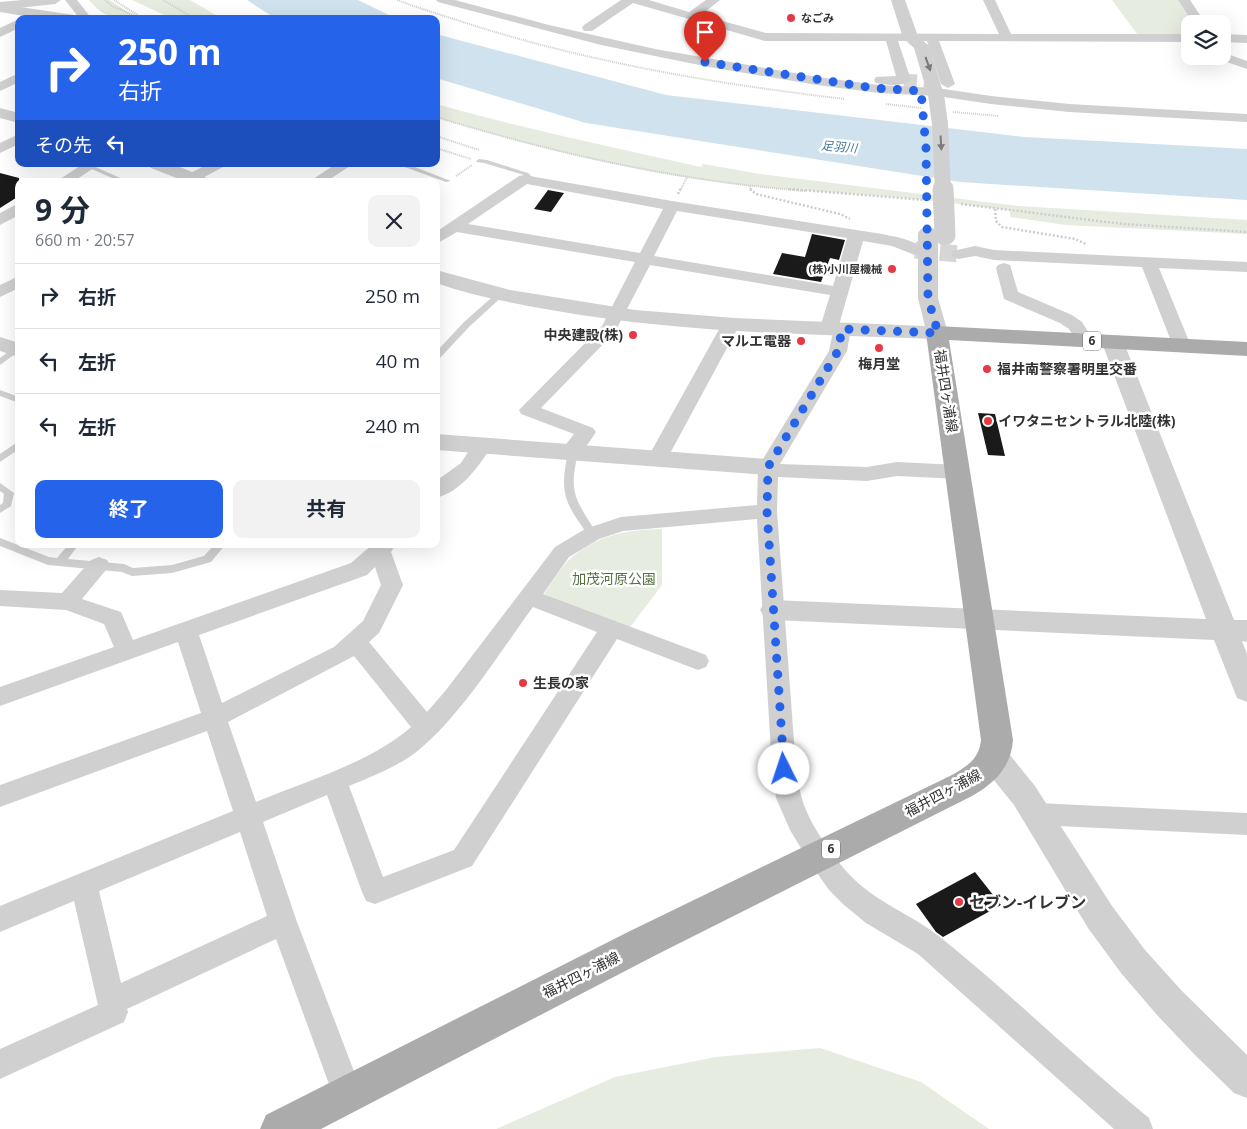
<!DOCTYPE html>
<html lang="ja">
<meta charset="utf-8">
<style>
body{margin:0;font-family:"Open Sans","Noto Sans JP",sans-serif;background:#f2f2f3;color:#1f2937;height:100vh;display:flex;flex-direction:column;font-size:19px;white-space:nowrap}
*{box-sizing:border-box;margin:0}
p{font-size:16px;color:#747a83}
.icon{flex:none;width:28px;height:28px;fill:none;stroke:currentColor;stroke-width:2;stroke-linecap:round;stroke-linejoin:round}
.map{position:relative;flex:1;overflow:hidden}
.details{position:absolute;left:15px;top:178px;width:425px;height:370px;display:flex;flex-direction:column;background:#fff;border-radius:10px;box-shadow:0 5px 20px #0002}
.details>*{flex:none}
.banner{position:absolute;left:15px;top:15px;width:425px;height:152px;border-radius:10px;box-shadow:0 5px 20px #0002;background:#2563eb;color:#fff;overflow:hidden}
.tools{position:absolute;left:1181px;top:15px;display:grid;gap:10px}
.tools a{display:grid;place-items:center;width:50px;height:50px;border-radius:10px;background:#fff;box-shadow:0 5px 20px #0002;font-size:25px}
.pin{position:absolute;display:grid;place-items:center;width:42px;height:42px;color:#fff;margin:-51px -21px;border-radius:50% 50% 50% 0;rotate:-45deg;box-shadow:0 0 5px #0007}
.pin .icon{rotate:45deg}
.me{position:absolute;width:55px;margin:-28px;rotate:356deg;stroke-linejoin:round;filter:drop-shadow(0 0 4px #0008)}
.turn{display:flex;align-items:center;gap:18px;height:105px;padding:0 20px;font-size:22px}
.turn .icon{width:65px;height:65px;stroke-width:2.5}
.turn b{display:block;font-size:35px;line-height:42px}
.then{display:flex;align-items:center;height:48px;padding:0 20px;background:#0003;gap:10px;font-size:19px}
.round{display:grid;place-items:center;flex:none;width:52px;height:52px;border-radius:10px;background:#f2f2f3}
.overview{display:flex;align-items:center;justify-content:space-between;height:85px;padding:0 20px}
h1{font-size:30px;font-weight:700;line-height:38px}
.primary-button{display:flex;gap:10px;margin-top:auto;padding:10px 20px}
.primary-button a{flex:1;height:58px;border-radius:10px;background:#2563eb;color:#fff;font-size:20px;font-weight:700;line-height:58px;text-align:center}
.primary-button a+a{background:#f2f2f3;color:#1f2937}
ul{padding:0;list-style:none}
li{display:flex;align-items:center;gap:15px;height:65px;padding:0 20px;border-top:1px solid #e0e1e3}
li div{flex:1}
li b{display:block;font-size:19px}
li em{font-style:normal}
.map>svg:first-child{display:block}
</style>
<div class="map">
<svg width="1247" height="1129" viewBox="0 0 1247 1129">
<rect width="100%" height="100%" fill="#fff"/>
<path fill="#e6ecdf" d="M89 0H110L138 19C115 19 105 19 89 0Z
M132 0H190L223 19H173Z
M1112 0H1184L1200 24H1190V38H1140Z
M436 104C524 129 612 147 701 167L703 164 760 174 1019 206 1247 220V234L1066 225 1010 217V210C972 206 933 200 894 197 835 192 775 190 717 182 622 169 527 146 436 117Z
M662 529V585L628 630 544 594C552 582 561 567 572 557 600 534 627 530 662 529Z
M820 1048 921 1082 989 1129H496L615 1077 716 1057Z"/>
<path fill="#cfe2ee" d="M247 0H358L397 19H276Z
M436 34 666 95 1024 137 1247 149V200L960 182 586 123 436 78Z"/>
<path fill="#1a1a1a" d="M0 173 19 178V196L0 208Z
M548 190 564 193 551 212 534 209Z
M812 234 845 240 839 260 830 258 821 282 773 274 782 253 805 257Z
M978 413 995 414 1005 456 988 455Z
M975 872 1001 905 943 937 936 932 916 904Z"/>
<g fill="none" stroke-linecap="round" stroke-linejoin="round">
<path stroke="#d6d6d6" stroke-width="13" stroke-dasharray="13 7" stroke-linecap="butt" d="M904 80 944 83"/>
<path stroke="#d6d6d6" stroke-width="17" stroke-dasharray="17 8" stroke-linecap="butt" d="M915 250 959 254"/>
<path stroke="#cdcdcd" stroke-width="2" stroke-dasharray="1 1" stroke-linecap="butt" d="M105 0 112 6 143 19
M114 0 139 16
M163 0 195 19
M397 0C421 9 445 16 469 24 592 63 717 84 845 99
M886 104 922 108
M953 112 999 116
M436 117C557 154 679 181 805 191
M436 136 479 150
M436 148 471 159
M456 176 472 165
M750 186 751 191
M680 191 687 177"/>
<path stroke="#cdcdcd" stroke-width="2.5" stroke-dasharray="2 2" stroke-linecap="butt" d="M750 189 756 194 840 214 850 219
M789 189 925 200
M678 194 680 189
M961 204 1123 224 1247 232
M995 209 996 221 1002 227 1075 239 1086 244"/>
<path fill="#d0d0d0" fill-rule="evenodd" d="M479 159 487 160 528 173 532 177 526 180H522L521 179 524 176V175L484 163 477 162 476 161Z
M398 164H407L451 181 446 182 399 165Z
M87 165H91L127 181H119L87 167Z
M498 292H501L505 294 470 326 439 359H436V352L464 322Z
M16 346 19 347V351L0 365V358Z
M0 390 19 397V403L0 396Z
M19 441V449L0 462V454Z
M573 450 578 453C568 495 576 499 597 534L592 537 589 536C565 503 559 494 568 453Z
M0 483 14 493 11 506 0 513V505L3 503 4 494 0 491Z
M0 538 49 557 57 558 69 544H79L68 559 124 564 133 568 172 565 204 556 215 544H226L211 562 172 573 132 576 122 572 48 565 0 546Z"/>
<path fill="#d0d0d0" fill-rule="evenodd" d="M22 0H61L55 4 0 10V2Z
M65 0H77L92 19H80Z
M436 0H455L549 25 655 49 817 77 879 85 937 88 991 96 1069 104 1247 114V122L1069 112 991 104 937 96 879 93 817 85 709 67 601 45 438 2Z
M621 0H649L689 12 706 0H720L701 15 766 33 999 34 983 0H995L1011 34H1190V42L939 41 955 84 948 88 941 84 927 41H898L911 80C904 87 886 85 876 83L874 80 876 77 896 76 886 41H765L633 3 592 31H584L582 28 584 25Z
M1178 0H1190L1206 24H1194Z
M19 19V28L0 37V28Z
M1222 34 1247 35V43L1222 42Z
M1222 52 1247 61V69L1218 59 1216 56H1222Z
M19 73V82L0 91V82Z
M19 134V144L0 153V143Z
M83 164H100L74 181H57Z
M208 164H225L223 167 197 181H179L181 178Z
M336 164H353L327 181H310Z
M524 175 672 201 882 234C895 237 915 239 923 250L921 253 915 255 892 246 863 241 839 325H848L851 329 847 351 780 464 867 467 897 462 959 465 966 467 969 472 966 477 959 479 897 476 867 481 778 477 777 511 796 769C798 779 799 789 802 799 810 825 830 852 847 872 875 903 910 913 940 937 1012 995 1078 1060 1149 1118L1153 1129H1114L918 954 866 923 844 905 829 890 810 863 790 830 776 798 772 769 757 519 623 531 599 539 569 557 543 594 706 655 709 661 706 667 698 670 617 639 472 866 375 904 366 901 362 892 327 795 263 822 297 922 363 1095 359 1106 348 1110 337 1106 276 939 127 1009 128 1012 124 1022 0 1079V1049L98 1005 74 901 0 932V906L233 811 207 731 0 807V785L201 713 178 642 0 706V687L114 647 104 624 66 610 0 606V590L62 593 91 560 99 557 107 560 110 565 82 599 121 612 133 640 351 563 373 544H396L391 552 403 585 379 633 369 642 427 712 446 690 555 547 585 529 621 517 757 505 758 467 829 351 833 332H823L820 328 830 295 650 265 615 332 541 408 593 428 596 432C588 444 579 461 563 457L560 452 574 434 521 414 519 410 602 326 635 262 457 232 436 244V232L519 176ZM527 184 663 209 640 253 468 224ZM677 211 847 238 833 286 654 256ZM375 567 381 585 363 621 334 647 222 703 199 635 367 575ZM533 607 597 632 454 850 383 877 349 786C371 777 396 767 415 753 459 719 499 653 533 607ZM354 656 411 727C370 763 306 781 256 802L228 722ZM240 832 267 916 121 983 99 891Z
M19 203V215L0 225V213Z
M975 246 994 250 1247 262V272L1159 268 1191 346 1188 350 1182 351 1176 350 1173 346 1142 267 994 260 975 256 959 259 953 257 951 254 953 251Z
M1004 263 1010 265 1018 292 1072 315 1082 322 1094 341 1091 345 1085 346 1079 345 1069 329 1060 323 1004 299 996 268 998 265Z
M19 276V288L0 297V285Z
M731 319 737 320 740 324 667 459 664 464 657 466 650 464 647 459 722 324 725 320Z
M482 440 489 441 492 446C478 467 462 491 436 498V481L461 463 475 441Z
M1037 803 1247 813V835L1037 825 1028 822 1024 814 1028 806Z"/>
<path fill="#d0d0d0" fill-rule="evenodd" d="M891 0H905L918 36 929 46 944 95 942 99H930L928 95 914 48 903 38Z
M0 4 74 15 79 16 81 19H42L0 12Z
M0 108 19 113V123L0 118Z
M148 164H172L205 177 208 181H184L151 168Z
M928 227 935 229 938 233V298L948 333 945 338 937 339C808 334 678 333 551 310 512 303 473 296 436 283V270L510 290 635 310 735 318 925 326 918 298V233L921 229Z
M1113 336 1121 338 1124 343 1234 620H1247V642L1242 641 1247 654V702L1237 698 1214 640 774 620 764 617 760 610 764 603 774 600 1206 619 1102 343 1105 338Z
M0 337 19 343V357L0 351Z
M436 434 768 459 777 461 780 467 777 473 768 475 436 450Z
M995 746 1006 750 1035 786 1112 906 1145 950 1181 990 1247 1055V1098L1234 1093 1194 1054 1157 1015 1121 973 1088 928 1014 805 984 768 980 759 984 750Z"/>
<path fill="#ababab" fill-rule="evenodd" d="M937 326 1247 342V356L949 340 1013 740C1011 767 995 783 972 796L656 955 321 1129H260L266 1115 630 931 950 776C966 767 979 760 981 740L926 333 929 328Z"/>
<path stroke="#d0d0d0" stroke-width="16" d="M936 95 940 124 943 191"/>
<path stroke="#d0d0d0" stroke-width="21" d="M943 189 945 235"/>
</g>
<defs><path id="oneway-solid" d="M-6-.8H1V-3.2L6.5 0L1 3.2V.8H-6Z" transform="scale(1.25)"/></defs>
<g fill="#7a7a7a">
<use href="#oneway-solid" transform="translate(928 64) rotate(70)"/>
<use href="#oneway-solid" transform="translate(941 143) rotate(87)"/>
</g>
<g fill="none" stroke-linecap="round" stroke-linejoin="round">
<path stroke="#2563eb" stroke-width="9" stroke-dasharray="0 16.2" d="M705 62 874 88 921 91 926 148 928 298 938 333 842 329 838 351 768 467 767 511 784 769"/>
</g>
<g fill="#e63946" stroke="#fff" stroke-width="2">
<circle cx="791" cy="18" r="5"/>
<circle cx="892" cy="269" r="5"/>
<circle cx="633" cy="335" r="5"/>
<circle cx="801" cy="341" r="5"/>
<circle cx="879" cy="348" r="5"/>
<circle cx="987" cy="369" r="5"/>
<circle cx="988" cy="421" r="5"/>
<circle cx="523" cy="683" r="5"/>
<circle cx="959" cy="902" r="5"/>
</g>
<g text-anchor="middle" stroke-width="5" stroke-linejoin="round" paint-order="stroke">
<g font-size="11" font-weight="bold" fill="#333" stroke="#fff" text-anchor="start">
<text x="801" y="22">なごみ</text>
<text x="882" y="273" text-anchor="end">(株)小川屋機械</text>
</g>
<g font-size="12" font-style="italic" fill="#3f7597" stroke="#fff">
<text transform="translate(839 147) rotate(5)" y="4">足羽川</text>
</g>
<g fill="#fff" stroke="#707070" stroke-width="1">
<rect x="1083" y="331.5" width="18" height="19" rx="4"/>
<rect x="822" y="839.5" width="18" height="19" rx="4"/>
</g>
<g font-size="12" font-weight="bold" fill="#333">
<text x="1092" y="345">6</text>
<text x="831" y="853">6</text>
</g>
<g font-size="14" font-weight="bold" fill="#333" stroke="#fff" text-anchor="start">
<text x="623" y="340" text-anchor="end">中央建設(株)</text>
<text x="791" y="346" text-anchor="end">マルエ電器</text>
<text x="879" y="369" text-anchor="middle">梅月堂</text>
<text x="997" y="374">福井南警察署明里交番</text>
<text x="998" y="426">イワタニセントラル北陸(株)</text>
<text x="533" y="688">生長の家</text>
</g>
<g font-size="14" fill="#333" stroke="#fff">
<text transform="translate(946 391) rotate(81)" y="5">福井四ヶ浦線</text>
<text transform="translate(943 793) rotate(-28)" y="5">福井四ヶ浦線</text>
<text transform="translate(581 975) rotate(-27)" y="5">福井四ヶ浦線</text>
</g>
<g font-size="14" fill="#56703f" stroke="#fff">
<text x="614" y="584">加茂河原公園</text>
</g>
<g font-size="16" font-weight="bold" fill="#333" stroke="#fff" text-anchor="start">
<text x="969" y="908">セブン-イレブン</text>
</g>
</g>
</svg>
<div class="tools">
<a><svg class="icon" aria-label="layers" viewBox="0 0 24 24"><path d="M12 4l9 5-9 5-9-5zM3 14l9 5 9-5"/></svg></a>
</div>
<div class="pin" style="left:705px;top:62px;background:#d93025"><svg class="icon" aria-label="arrive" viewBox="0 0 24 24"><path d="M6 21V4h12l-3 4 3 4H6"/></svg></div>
<svg class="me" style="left:784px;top:769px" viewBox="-20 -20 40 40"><circle r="19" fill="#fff"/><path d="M0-13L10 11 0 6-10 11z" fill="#2563eb"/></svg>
<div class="banner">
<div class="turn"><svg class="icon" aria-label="right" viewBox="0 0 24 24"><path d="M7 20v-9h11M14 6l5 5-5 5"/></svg><div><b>250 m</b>右折</div></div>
<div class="then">その先<svg class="icon" aria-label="left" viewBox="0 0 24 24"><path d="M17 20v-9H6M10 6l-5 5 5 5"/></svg></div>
</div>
<section class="details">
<div class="overview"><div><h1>9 分</h1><p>660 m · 20:57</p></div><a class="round"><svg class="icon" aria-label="close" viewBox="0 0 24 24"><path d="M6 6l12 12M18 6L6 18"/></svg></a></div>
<ul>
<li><svg class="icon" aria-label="right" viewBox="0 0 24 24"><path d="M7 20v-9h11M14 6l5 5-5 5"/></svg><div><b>右折</b></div><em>250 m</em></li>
<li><svg class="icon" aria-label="left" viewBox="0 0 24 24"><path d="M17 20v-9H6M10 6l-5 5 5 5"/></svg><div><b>左折</b></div><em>40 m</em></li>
<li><svg class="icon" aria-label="left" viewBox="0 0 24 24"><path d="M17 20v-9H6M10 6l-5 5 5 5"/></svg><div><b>左折</b></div><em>240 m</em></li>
</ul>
<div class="primary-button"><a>終了</a><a>共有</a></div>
</section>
</div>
